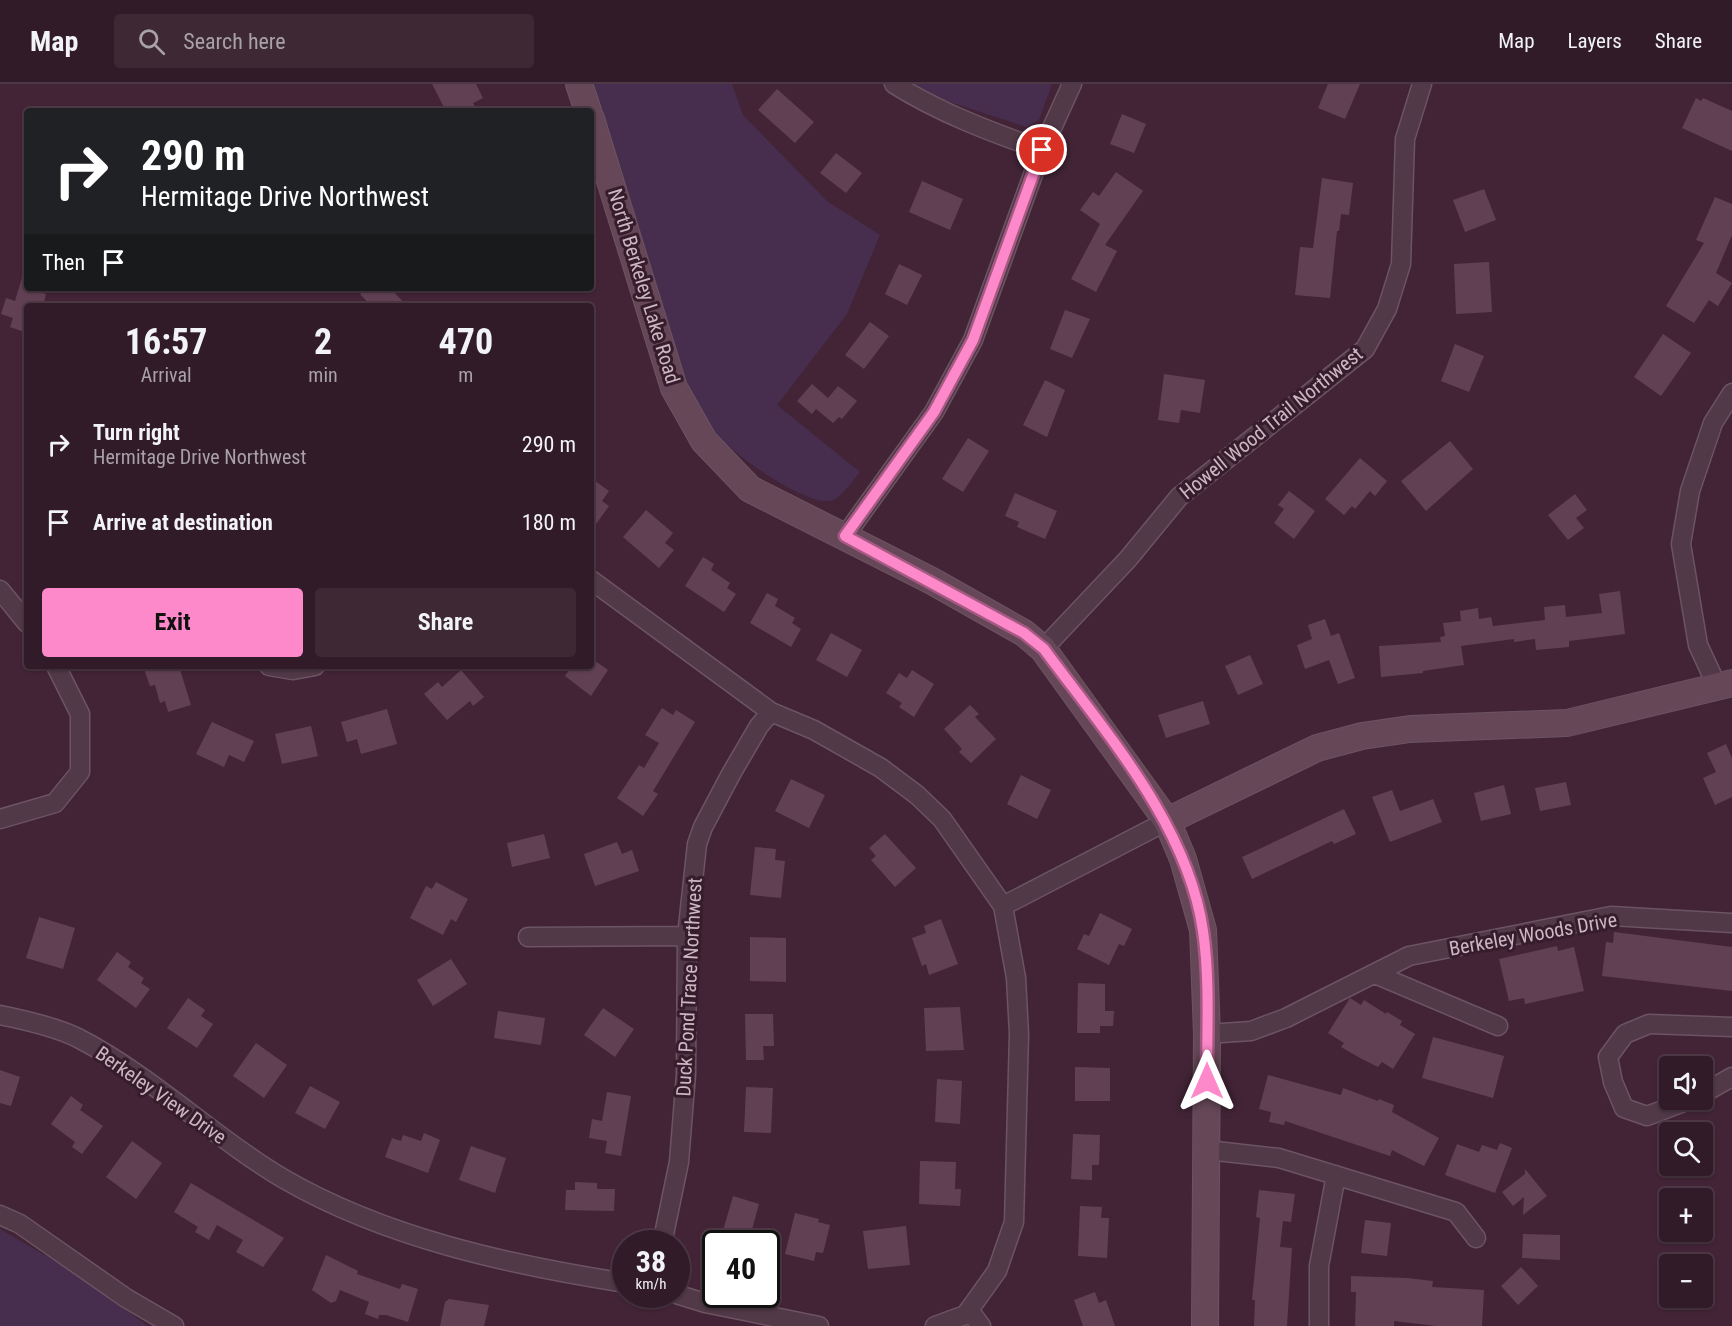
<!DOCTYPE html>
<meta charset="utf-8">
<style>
body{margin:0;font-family:"Roboto Condensed",sans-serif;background:#3d2834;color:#f1f3f6;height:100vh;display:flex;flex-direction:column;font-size:22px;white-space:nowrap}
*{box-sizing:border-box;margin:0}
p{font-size:20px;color:#a8a1a8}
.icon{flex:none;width:33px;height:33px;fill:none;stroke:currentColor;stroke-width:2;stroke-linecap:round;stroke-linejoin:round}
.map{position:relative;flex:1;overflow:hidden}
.panel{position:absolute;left:24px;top:219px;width:570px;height:366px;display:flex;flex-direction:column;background:#321b28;border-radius:6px;box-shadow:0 2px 4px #0004,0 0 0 2px #4d3945}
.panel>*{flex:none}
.top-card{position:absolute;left:24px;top:24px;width:570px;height:183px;border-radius:6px;box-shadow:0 2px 4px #0004,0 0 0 2px #4d3945;background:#202124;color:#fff;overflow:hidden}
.controls{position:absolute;left:1659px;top:972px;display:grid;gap:12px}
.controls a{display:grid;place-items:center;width:54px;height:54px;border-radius:6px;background:#321b28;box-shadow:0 2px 4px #0004,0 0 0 2px #4d3945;font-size:30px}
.speed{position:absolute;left:612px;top:1146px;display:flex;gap:12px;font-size:30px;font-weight:700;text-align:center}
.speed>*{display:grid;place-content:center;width:78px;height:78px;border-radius:50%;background:#321b28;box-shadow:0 2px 4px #0004,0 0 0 2px #4d3945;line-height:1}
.speed small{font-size:15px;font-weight:400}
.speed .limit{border:3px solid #111;border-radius:9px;background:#fff;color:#111}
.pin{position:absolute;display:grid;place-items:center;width:51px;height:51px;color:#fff;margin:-26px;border:3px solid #fff;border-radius:50%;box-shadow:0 2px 6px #0007}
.me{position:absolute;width:66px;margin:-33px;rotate:0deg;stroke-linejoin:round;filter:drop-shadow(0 0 4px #0008)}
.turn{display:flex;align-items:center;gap:21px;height:126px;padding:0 18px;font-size:27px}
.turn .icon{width:78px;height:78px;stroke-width:2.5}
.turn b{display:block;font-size:42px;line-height:51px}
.then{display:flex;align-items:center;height:57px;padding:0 18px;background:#0003;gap:12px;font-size:22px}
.eta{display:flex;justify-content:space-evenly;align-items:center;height:102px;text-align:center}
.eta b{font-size:36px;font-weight:700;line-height:42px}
.button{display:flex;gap:12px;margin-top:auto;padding:12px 18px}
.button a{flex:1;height:69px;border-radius:6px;background:#fe89ca;color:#111;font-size:24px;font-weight:700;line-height:69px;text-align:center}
.button a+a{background:#3d2834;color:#f1f3f6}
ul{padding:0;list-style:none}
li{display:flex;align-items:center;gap:18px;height:78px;padding:0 18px}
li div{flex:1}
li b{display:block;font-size:22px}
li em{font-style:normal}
header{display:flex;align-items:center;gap:36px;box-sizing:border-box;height:84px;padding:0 30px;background:#321b28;border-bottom:2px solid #4d3945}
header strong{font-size:28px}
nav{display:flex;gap:33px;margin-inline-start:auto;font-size:21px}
.search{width:420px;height:54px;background:#3d2834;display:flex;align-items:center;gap:15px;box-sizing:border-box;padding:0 21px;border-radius:6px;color:#a8a1a8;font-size:22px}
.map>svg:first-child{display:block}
</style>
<header>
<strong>Map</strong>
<div class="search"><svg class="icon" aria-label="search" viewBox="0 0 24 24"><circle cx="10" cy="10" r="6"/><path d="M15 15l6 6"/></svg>Search here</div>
<nav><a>Map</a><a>Layers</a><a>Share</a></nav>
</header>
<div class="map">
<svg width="1732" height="1242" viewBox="0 0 1732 1242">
<rect width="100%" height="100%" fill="#422436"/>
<path fill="#472e4e" d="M590 0H732L743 31 827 117 880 151 847 230 777 321 860 388C853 396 844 410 835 415 812 429 728 366 713 347 703 333 696 316 688 302Z
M909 0H1052L1039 36 1026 43 929 11Z
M0 1145 72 1187 148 1242H0Z"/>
<path fill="#624054" d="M432 0H476L483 14 473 19 477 27H446Z
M1328 0H1360L1345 35 1318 24Z
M777 5 814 38 795 59 758 26Z
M1696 14 1701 17 1703 14 1732 27V67L1682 44Z
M1122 30 1146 40 1134 69 1110 60Z
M836 69 862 89 846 109 820 89Z
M1116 88 1143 107 1105 161 1117 167 1096 208 1071 195 1100 140 1080 126 1093 108 1099 112Z
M1322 94 1353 99 1349 131 1341 130 1339 147H1337L1330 214 1295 211 1300 163 1313 164Z
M922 97 963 115 950 146 909 128Z
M1484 105 1496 136 1465 148 1453 116Z
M1715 113 1732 120V151L1716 189 1732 199 1718 222 1709 216 1694 239 1666 222 1704 159 1696 156Z
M1489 178 1492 228 1456 230 1454 180Z
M899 180 922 191 907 221 885 210Z
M24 187 27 188V204L46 210 43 222H27V249L10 243 13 234 1 230 6 214 15 217Z
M367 204H390L407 222H371L360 210Z
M1065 226 1090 235 1072 274 1050 265Z
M870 238 889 252 864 285 845 271Z
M1663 250 1691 269 1661 312 1634 293Z
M1455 260 1484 272 1469 308 1441 297Z
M1164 290 1205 296 1200 329 1181 326 1179 339 1158 336Z
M1045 296 1065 306 1047 353 1023 341Z
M812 300 828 314 838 302 857 317 842 335 839 333 833 339 816 325 812 330 797 317Z
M968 354 989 367 963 408 942 395Z
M1450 357 1473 385 1426 427 1401 397Z
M1360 374 1387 397 1375 412 1370 407 1355 425 1352 422 1344 431 1325 415Z
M591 394 609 407 602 417 609 422 591 447Z
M1289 407 1315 427 1294 455 1274 439 1284 425 1278 421Z
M1015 409 1057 427 1045 455 1017 443 1019 438 1005 432Z
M1575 410 1587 426 1576 434 1584 444 1568 456 1548 431Z
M646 426 673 449 665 459 674 466 659 484 623 453Z
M703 473 714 480 711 486 730 499 727 504 736 510 724 528 685 502Z
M1620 507 1625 550 1569 557V563L1536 566 1535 555 1514 558V555L1461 562 1464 581 1423 587V589L1381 593 1379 562 1441 558 1440 553 1445 552 1443 539 1461 537 1460 527 1478 524 1479 535 1491 533 1493 542 1545 536 1544 523 1565 521 1566 533 1602 529 1599 510Z
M767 509 778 515 775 522 795 534 792 539 801 545 791 563 750 539Z
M1325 535 1331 552 1339 549 1355 594 1338 600 1329 576 1305 585 1297 561 1312 555 1308 541Z
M831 549 862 566 847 593 816 576Z
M1250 571 1263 600 1238 611 1225 582Z
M591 574 608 586 591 612 565 592 572 582H591Z
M153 582H179L191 621 168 628 165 617 160 619 155 601 150 602 144 585Z
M461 586 484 613 473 622 470 617 447 636 424 610 438 598 442 603Z
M912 586 934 600 914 633 899 623 902 619 886 609 899 589 907 594Z
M1203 617 1210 640 1166 654 1158 631Z
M970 621 979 630 975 633 996 655 971 679 959 668 962 665 944 645Z
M662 624 673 631 676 626 695 638 653 707 658 710 643 732 617 714 639 681 644 684 659 659 645 651Z
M387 625 397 660 361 670 357 655 347 658 341 638Z
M212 638 254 657 244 678 229 671 224 683 196 670Z
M311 642 318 672 282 680 275 650Z
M1726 660 1732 674V713L1715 721 1703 694 1716 688 1707 669Z
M1021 691 1051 706 1037 735 1007 720Z
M791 695 825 711 809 744 775 727Z
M1566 698 1571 721 1540 727 1535 704Z
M1504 701 1511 730 1481 737 1474 709Z
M1392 706 1400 727 1433 715 1442 738 1390 758 1372 713Z
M1344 725 1356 750 1334 760 1332 757 1252 795 1242 773Z
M544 750 550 774 512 783 507 759Z
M885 750 916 784 895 803 871 776 876 772 869 764Z
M617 758 622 770 632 766 639 787 595 802 584 770Z
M755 763 776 765 775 776 785 777 781 814 750 811Z
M436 798 468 815 456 838 451 835 443 851 410 834 426 802 432 805Z
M1100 829 1132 845 1124 862 1119 860 1109 881 1077 865 1084 850 1089 852Z
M39 833 75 844 63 885 26 874Z
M941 835 958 880 929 891 926 880 922 882 912 854 926 849 924 842Z
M1614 848 1732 863V907L1602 892 1606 858 1613 859Z
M750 853 786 854V898L750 897Z
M1557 862 1558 867 1574 863 1584 907 1525 920 1524 914 1509 917 1499 875Z
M117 868 131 878 128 883 144 894 141 899 150 905 136 924 97 896Z
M451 875 467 900 433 922 417 896Z
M1078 899 1105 900V927H1114L1113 942H1100V949H1077Z
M188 914 205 926 201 932 213 940 197 964 167 944Z
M1350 914 1361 921 1364 916 1386 930 1387 928 1402 937 1400 941 1415 950 1393 985 1382 978 1378 983 1360 974 1341 963 1344 959 1328 949Z
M960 923 964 966 926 967 924 924Z
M603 924 634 945 615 973 584 951Z
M498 927 545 934 541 961 494 954Z
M745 930H773L774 962H763L764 976H746Z
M1433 953 1504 972 1493 1014 1422 994Z
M256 959 287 981 264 1014 233 992Z
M1075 983 1110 984V1017H1075Z
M0 986 20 993 11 1022 0 1019Z
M1268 991 1341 1011 1343 1004 1378 1017 1379 1015 1394 1021 1392 1028 1439 1054 1424 1082 1392 1066 1390 1072 1285 1037 1284 1041 1269 1038 1271 1028 1259 1025Z
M937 995 962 997 960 1040 935 1038Z
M310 1002 340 1018 325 1045 295 1029Z
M746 1003 773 1004 771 1049 744 1048Z
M607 1008 631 1012 621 1072 605 1069 607 1057 589 1054 592 1035 602 1037Z
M71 1012 83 1021 80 1026 103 1042 82 1070 72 1063 75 1058 51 1040Z
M424 1049 440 1056 428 1089 385 1073 392 1054 401 1057 403 1051 421 1057Z
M1073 1050 1100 1051 1099 1081H1092V1096L1071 1095Z
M132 1057 162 1079 136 1115 106 1093Z
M1500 1059 1512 1064 1495 1109 1445 1091 1457 1060 1479 1068 1482 1061 1497 1066Z
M471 1062 506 1074 495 1109 459 1096Z
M920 1077 956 1078 955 1105H961L960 1122 919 1120Z
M1525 1085 1547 1112 1523 1131 1524 1113 1513 1122 1502 1108 1525 1090Z
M575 1098 597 1099V1105H615L614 1127 565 1126 566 1106H575Z
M191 1099 284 1154 263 1183 236 1168 243 1156 217 1141 209 1156 195 1148 198 1143 174 1128Z
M1259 1106 1295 1110 1291 1138 1283 1137 1280 1163 1292 1164 1287 1242H1254L1255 1216H1252L1260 1134 1256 1133Z
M733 1112 759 1120 748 1160 720 1157Z
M1080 1122 1102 1123 1101 1134H1109L1107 1174 1078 1172Z
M795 1129 819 1135 818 1138 830 1141 823 1169 816 1168 814 1177 785 1170Z
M1365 1136 1391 1139 1387 1172 1361 1169Z
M906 1142 910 1181 868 1185 863 1147Z
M1523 1150 1560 1151V1176L1522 1174Z
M326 1171 358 1187 357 1190 400 1205 402 1200 418 1205 408 1238 386 1231H379L378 1235 365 1230 369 1218 340 1206 336 1217 331 1219 312 1206Z
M1521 1183 1538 1202 1518 1221 1501 1202Z
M1351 1192 1407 1194 1433 1197 1432 1203 1484 1206 1482 1242H1436L1394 1237V1242H1355L1356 1208H1351Z
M1095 1208 1099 1219 1106 1216 1115 1242H1083L1074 1216Z
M449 1215 489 1221 484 1242H440L445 1218Z"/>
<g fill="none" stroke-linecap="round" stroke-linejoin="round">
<g stroke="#6c5462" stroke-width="21">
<path id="street" d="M894 0C940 29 991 48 1042 66
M845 452 934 328 973 256 1042 66 1072 0
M591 496 771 628 814 646 881 684 917 711 942 735 1003 822 1016 894 1019 950 1014 1138 997 1187 969 1226 965 1231 935 1242
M0 506 27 539
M1043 565 1128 475 1179 413 1365 265 1387 225 1401 180 1405 55 1422 0
M269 582 293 586 315 582
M1717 602 1698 561 1681 460 1690 407 1713 339 1732 309
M0 735 55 719 80 688V630L56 582
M1003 822 1167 737
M528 853 687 852
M1375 890 1498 942
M0 931C25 936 56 943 78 954 152 992 213 1053 284 1095 386 1154 510 1181 626 1199
M1207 950 1251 947 1286 934 1409 872 1611 832 1732 839
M1702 1010 1732 993
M1689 1016 1647 1032 1624 1024 1613 998 1608 973 1625 950 1649 940 1732 943
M1207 1066 1279 1074 1456 1128 1476 1154
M0 1131 20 1140 126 1214 174 1242
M662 1160 679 1078 686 990 687 852 697 760 703 743 731 690 759 642 771 628
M676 1210 705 1219 819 1242
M969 1226 981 1242
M1319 1242V1182L1336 1091"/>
</g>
<g stroke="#6c5462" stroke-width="28">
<path id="secondary" d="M579 0 588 27
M591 35 674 304 704 357 750 405 932 497 1024 549 1043 565 1167 737 1183 775 1203 846 1207 950 1205 1242
M1167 737 1317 664 1362 652 1410 645 1567 639 1732 599"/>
</g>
<use href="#street" stroke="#523947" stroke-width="18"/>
<use href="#secondary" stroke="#654757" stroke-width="26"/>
</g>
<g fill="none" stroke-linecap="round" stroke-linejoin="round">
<g stroke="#a55983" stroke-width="15">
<path id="route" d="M1042 66 973 256 934 328 845 452 1024 549 1044 565C1105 648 1188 741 1203 847 1210 894 1207 949 1207 997"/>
</g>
<use href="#route" stroke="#fe89ca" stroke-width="10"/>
</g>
<g text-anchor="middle" stroke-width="6" stroke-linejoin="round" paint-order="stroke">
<g font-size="20" fill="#ccb6c2" stroke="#371d2c">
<text transform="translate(644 202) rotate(73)" y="7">North Berkeley Lake Road</text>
<text transform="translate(1271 339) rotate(-39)" y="7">Howell Wood Trail Northwest</text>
<text transform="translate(1533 850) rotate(-10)" y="7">Berkeley Woods Drive</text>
<text transform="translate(689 903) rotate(-87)" y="7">Duck Pond Trace Northwest</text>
<text transform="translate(161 1011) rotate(35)" y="7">Berkeley View Drive</text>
</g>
</g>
</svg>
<div class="controls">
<a><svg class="icon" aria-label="sound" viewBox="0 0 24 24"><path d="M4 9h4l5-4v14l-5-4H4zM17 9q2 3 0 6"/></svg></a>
<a><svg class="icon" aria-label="search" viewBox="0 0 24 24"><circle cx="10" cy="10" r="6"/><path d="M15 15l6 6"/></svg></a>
<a>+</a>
<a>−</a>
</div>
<div class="speed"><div>38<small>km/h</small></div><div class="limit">40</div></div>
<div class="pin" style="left:1042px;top:66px;background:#d93025"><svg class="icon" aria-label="arrive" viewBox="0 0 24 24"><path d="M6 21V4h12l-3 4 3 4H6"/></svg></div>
<svg class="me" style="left:1207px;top:997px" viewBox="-20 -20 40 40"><path d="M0-17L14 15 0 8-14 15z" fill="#fe89ca" stroke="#fff" stroke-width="4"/></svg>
<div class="top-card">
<div class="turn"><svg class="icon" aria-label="right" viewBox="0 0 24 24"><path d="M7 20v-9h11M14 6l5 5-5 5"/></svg><div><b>290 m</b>Hermitage Drive Northwest</div></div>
<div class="then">Then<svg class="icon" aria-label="arrive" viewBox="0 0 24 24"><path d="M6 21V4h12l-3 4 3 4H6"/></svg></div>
</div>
<section class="panel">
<div class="eta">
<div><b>16:57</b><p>Arrival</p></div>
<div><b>2</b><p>min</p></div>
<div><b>470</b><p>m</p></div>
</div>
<ul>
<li><svg class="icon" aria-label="right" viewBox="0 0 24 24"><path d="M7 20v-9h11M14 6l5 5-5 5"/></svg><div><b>Turn right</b><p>Hermitage Drive Northwest</p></div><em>290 m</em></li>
<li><svg class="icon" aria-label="arrive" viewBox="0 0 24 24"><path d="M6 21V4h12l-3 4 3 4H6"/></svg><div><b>Arrive at destination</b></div><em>180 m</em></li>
</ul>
<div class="button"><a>Exit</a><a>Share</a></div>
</section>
</div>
